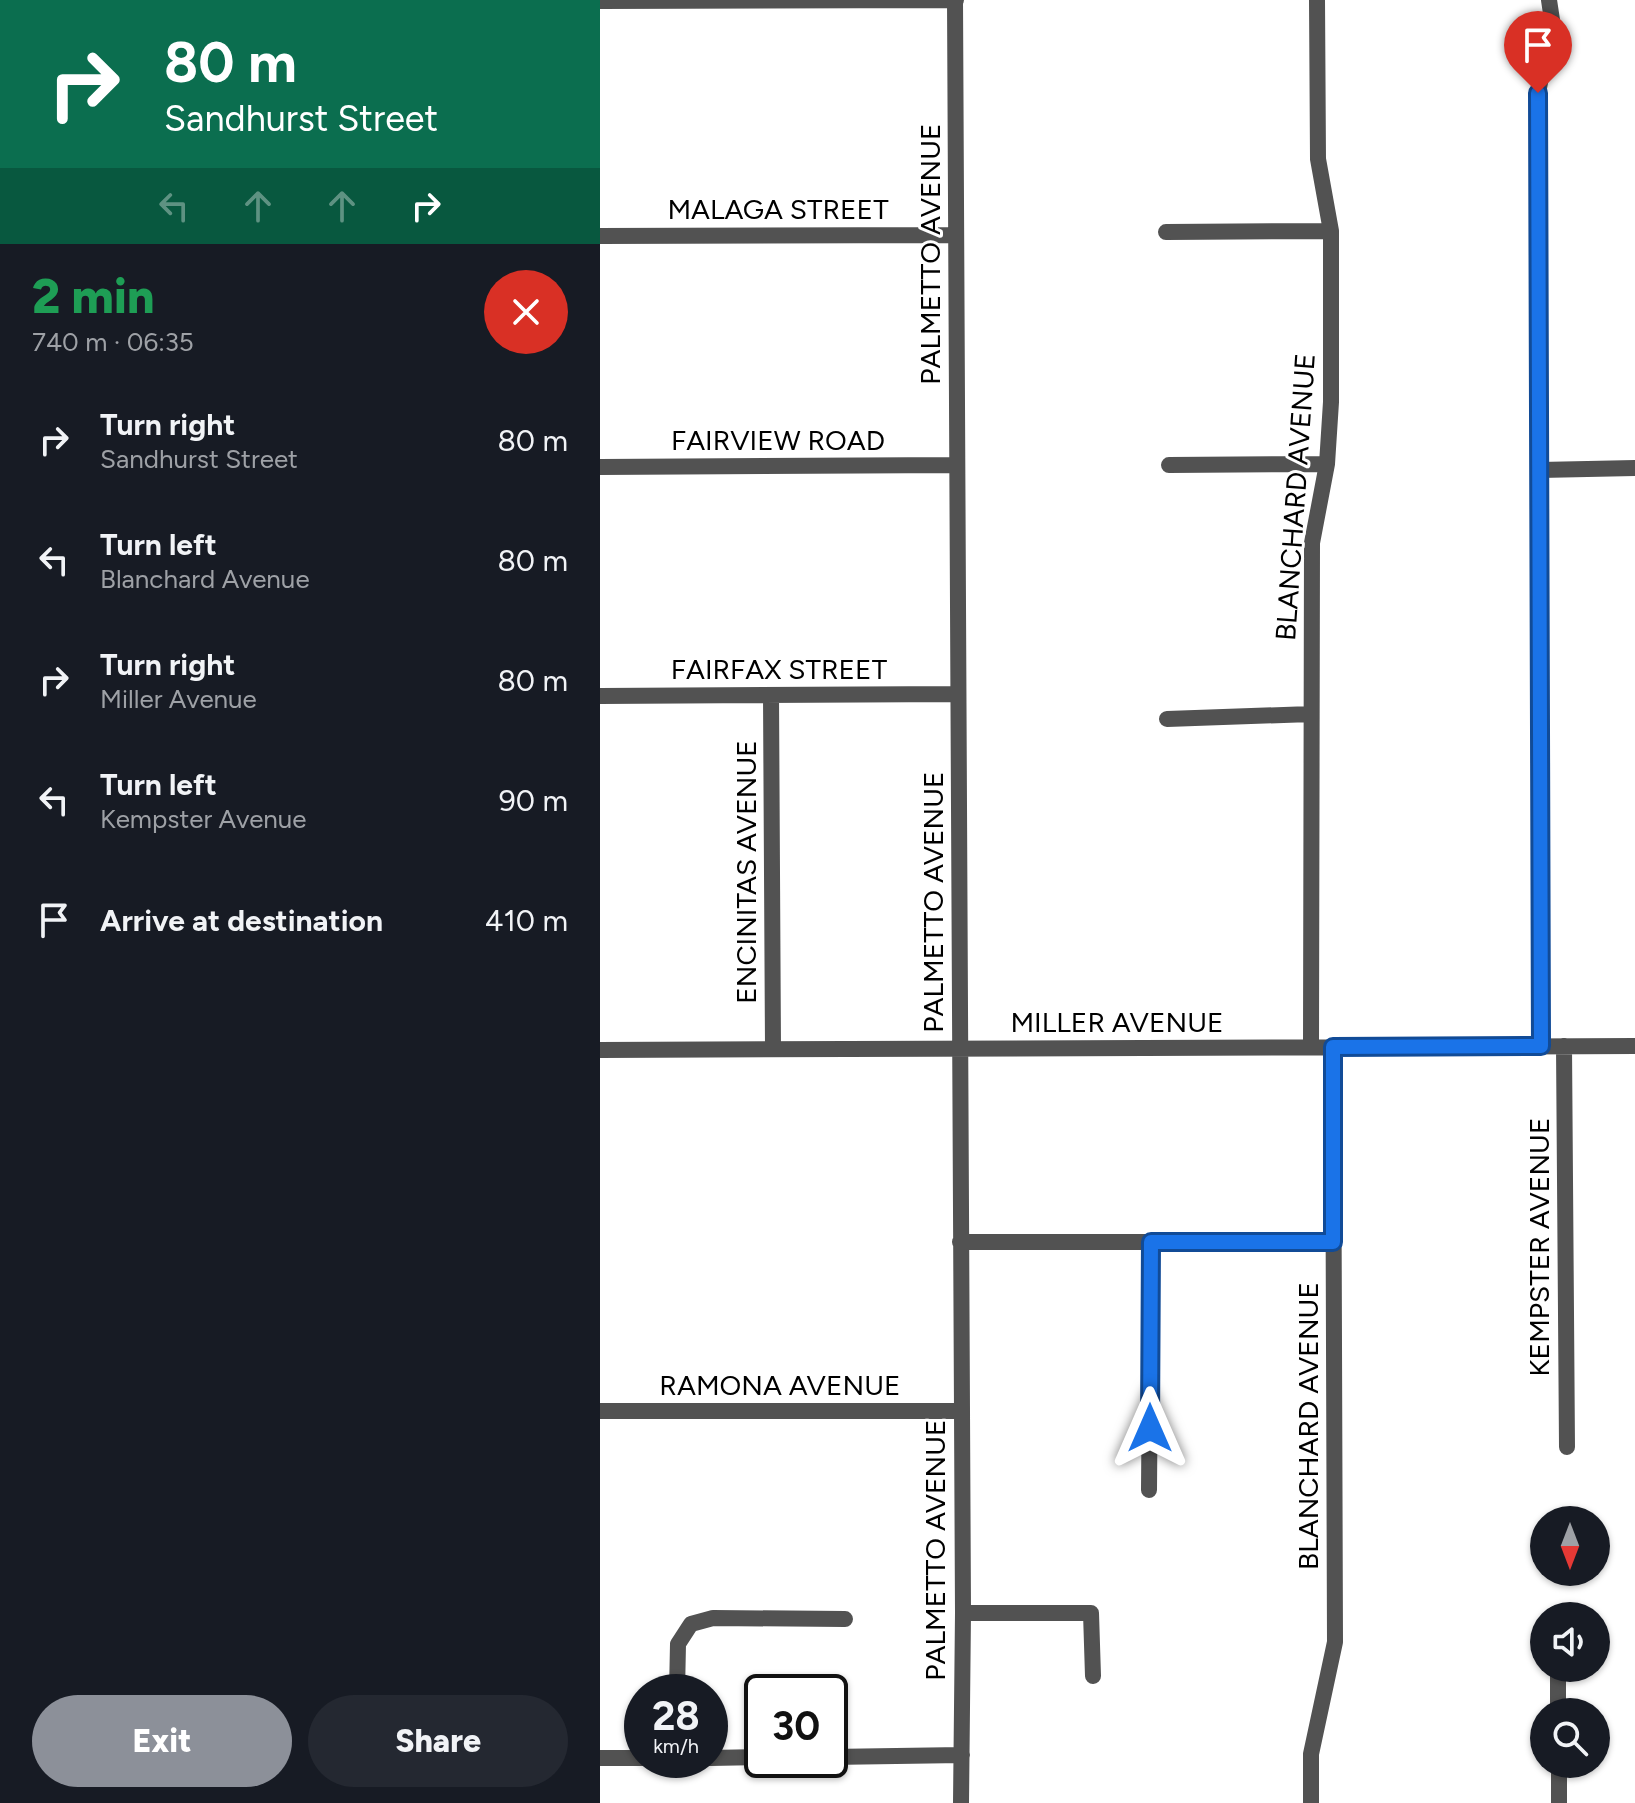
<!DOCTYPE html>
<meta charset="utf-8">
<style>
body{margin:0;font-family:Figtree,sans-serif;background:#242831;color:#f1f3f6;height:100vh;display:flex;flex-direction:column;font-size:30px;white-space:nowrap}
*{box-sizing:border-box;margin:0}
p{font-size:26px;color:#9ea1a6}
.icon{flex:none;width:44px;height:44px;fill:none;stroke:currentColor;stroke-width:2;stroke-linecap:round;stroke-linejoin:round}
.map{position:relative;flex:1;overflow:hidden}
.sheet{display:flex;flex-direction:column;background:#171b24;width:600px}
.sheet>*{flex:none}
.hud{background:#0b6e4f;color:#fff;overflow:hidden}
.needle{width:52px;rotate:180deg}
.tools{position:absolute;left:930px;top:1506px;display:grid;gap:16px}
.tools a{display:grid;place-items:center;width:80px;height:80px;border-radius:50%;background:#171b24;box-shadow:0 2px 6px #0004;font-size:40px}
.speed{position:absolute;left:24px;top:1674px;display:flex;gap:16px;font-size:40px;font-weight:700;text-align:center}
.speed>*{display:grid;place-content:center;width:104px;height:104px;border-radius:50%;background:#171b24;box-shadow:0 2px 6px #0004;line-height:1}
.speed small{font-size:20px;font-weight:400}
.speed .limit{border:4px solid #111;border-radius:12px;background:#fff;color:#111}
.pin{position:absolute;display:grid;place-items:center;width:68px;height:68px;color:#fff;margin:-82px -34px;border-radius:50% 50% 50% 0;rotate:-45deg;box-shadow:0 0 8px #0007}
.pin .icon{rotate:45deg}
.me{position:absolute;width:88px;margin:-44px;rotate:0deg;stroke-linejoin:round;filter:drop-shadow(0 0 6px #0008)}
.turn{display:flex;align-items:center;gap:28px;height:168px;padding:0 32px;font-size:36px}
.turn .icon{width:104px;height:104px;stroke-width:2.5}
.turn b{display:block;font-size:56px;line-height:68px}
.lanes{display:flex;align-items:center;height:76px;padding:0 32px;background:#0003;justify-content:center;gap:40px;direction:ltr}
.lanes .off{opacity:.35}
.round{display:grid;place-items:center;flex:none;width:84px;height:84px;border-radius:42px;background:#242831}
.head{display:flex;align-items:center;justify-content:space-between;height:136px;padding:0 32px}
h1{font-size:48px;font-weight:800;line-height:60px;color:#1e9e55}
.cta{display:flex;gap:16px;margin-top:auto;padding:16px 32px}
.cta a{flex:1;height:92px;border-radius:48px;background:#8c9099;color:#fff;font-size:32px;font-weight:800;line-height:92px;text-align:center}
.cta a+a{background:#242831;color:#f1f3f6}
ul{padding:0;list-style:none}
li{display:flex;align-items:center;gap:24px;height:120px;padding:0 32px}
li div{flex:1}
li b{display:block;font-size:30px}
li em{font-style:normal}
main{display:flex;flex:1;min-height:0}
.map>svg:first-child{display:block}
</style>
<main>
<section class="sheet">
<div class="hud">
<div class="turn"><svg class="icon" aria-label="right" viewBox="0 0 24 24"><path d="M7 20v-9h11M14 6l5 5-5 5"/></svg><div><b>80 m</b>Sandhurst Street</div></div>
<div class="lanes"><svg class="icon off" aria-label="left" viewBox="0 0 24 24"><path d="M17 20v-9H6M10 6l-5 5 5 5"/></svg><svg class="icon off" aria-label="ahead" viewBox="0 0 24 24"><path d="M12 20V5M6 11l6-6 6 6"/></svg><svg class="icon off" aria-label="ahead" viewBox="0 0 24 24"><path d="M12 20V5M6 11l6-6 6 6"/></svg><svg class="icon" aria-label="right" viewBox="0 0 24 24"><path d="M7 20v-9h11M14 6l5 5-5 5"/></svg></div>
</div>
<div class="head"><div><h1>2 min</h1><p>740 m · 06:35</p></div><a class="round" style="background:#d93025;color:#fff"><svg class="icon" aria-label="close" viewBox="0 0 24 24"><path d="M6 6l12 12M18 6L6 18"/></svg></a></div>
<ul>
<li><svg class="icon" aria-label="right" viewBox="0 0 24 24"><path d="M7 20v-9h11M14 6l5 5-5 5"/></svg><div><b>Turn right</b><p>Sandhurst Street</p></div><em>80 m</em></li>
<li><svg class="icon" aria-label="left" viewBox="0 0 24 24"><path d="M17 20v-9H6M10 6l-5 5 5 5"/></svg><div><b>Turn left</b><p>Blanchard Avenue</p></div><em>80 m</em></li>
<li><svg class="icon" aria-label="right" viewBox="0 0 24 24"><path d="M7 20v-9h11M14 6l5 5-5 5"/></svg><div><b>Turn right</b><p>Miller Avenue</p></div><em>80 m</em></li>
<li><svg class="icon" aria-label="left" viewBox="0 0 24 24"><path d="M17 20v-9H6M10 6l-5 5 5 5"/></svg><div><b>Turn left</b><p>Kempster Avenue</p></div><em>90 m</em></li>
<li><svg class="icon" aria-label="arrive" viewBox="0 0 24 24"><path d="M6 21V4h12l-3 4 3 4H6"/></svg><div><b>Arrive at destination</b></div><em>410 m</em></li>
</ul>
<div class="cta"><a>Exit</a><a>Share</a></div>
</section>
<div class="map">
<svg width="1035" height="1803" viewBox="0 0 1035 1803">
<rect width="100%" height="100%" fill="#fff"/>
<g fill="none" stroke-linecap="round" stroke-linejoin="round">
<path stroke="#525252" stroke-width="16" d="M355 0 363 1613 361 1803
M0 1 356 0
M566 232 731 231
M0 236 356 235
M569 465 727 464
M0 467 357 465
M940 470 1035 468
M171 695 173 1049
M0 696 358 694
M567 719 711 714
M941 1046 938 93 952 20 949 0
M964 1046 967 1447
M711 1047 712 543 727 464 731 402V231L718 159 717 0
M0 1050 1035 1046
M360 1242H733
M0 1411H360
M549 1490 551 1242
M363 1613H491L493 1676
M955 1614V1616
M958 1668V1712
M77 1692 78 1644 91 1624 113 1618 245 1619
M230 1757 362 1755
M0 1758H42
M110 1758 162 1757
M959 1764V1803
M711 1803V1754L735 1642 733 1047"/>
</g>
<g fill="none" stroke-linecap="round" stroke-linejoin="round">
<g stroke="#114b97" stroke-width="20">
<path id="route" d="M550 1428 551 1242H733V1047L941 1046 938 93"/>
</g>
<use href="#route" stroke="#1a73e8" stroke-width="14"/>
</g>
<g text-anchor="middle" stroke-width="6" stroke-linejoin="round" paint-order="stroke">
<g font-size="28" fill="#000" stroke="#fff">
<text x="178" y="219">MALAGA STREET</text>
<text transform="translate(330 254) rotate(-90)" y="10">PALMETTO AVENUE</text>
<text x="178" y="450">FAIRVIEW ROAD</text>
<text transform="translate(695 497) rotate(-86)" y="10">BLANCHARD AVENUE</text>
<text x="179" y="679">FAIRFAX STREET</text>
<text transform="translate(146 872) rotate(-90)" y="10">ENCINITAS AVENUE</text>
<text transform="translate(333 902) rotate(-90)" y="10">PALMETTO AVENUE</text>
<text x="517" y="1032">MILLER AVENUE</text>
<text transform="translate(939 1247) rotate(-90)" y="10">KEMPSTER AVENUE</text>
<text x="180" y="1395">RAMONA AVENUE</text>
<text transform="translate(708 1426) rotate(-90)" y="10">BLANCHARD AVENUE</text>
<text transform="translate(335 1550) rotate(-90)" y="10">PALMETTO AVENUE</text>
</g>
</g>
</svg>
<div class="tools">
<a><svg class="needle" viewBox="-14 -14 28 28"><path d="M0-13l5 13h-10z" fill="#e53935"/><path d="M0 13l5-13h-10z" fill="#9ea1a6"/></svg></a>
<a><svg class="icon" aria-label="sound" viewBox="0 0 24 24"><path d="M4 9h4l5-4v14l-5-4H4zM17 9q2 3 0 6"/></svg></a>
<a><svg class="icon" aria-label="search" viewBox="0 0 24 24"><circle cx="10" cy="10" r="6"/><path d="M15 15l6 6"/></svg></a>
</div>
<div class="speed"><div>28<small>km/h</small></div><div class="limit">30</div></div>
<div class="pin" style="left:938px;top:93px;background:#d93025"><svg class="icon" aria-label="arrive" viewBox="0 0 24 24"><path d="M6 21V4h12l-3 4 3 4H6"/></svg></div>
<svg class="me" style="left:550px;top:1428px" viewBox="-20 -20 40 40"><path d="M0-17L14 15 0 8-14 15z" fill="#1a73e8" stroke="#fff" stroke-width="4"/></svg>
</div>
</main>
